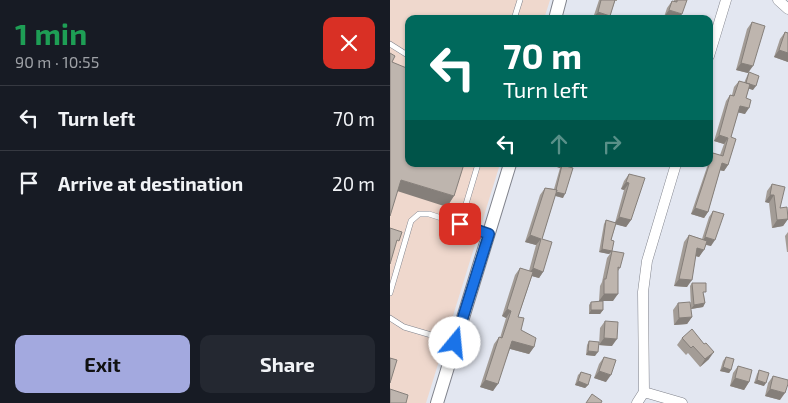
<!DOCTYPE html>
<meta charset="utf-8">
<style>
body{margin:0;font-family:"Exo 2",sans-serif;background:#242831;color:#f1f3f6;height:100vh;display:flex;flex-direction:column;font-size:19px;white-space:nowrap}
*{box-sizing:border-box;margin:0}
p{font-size:16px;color:#9ea1a6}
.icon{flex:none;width:28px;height:28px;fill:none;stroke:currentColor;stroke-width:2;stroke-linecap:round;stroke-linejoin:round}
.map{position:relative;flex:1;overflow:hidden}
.panel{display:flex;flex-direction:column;background:#171b24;width:390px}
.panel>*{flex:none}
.guide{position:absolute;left:15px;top:15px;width:308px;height:152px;border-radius:10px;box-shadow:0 1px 4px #0004;background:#00695c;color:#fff;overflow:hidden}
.pin{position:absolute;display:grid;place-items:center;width:42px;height:42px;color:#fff;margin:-21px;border-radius:10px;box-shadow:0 2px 8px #0006}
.me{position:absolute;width:55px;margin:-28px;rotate:17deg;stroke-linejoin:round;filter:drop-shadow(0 0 4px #0008)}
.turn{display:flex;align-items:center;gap:18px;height:105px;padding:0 15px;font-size:22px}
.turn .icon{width:65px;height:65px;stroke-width:2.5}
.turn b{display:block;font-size:35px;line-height:42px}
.lanes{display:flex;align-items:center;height:48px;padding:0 15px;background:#0003;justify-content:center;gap:25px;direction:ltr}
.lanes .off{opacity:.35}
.round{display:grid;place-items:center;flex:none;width:52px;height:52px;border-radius:10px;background:#242831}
.headline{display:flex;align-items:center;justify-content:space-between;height:85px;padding:0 15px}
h1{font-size:30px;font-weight:700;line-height:38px;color:#1e9e55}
.button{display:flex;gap:10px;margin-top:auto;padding:10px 15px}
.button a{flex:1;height:58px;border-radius:10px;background:#a3a9df;color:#111;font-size:20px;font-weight:700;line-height:58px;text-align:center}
.button a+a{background:#242831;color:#f1f3f6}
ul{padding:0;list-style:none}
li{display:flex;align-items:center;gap:15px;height:65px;padding:0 15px;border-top:1px solid #363941}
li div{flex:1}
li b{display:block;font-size:19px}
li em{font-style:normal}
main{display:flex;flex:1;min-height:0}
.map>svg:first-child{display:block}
</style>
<main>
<section class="panel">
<div class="headline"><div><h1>1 min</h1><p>90 m · 10:55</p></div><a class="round" style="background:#d93025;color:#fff"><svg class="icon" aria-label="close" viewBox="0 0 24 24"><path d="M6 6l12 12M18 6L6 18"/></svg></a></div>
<ul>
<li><svg class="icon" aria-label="left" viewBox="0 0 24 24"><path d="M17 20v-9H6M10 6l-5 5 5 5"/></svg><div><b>Turn left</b></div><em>70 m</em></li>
<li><svg class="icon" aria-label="arrive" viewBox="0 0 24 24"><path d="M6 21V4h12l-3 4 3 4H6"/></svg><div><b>Arrive at destination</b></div><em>20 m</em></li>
</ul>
<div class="button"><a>Exit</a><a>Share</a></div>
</section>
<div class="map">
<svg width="398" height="403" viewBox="0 0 398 403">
<rect width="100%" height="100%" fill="#e3e7f1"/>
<path fill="#efd8cd" d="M0 0H160L154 19H19V164H110L36 403H0Z"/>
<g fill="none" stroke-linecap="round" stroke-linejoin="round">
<g stroke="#80838c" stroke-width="6">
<path id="service" d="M124 19 130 0
M0 44 19 56
M70 224 88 164
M0 293 21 221 29 214H39L98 233
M0 318 14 327 65 342"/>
</g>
<g stroke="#80838c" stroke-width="11">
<path id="minor" d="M388 0 398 9
M319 56 336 0
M254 392 292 403
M247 403 254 392 253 292 257 261 286 164"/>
</g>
<g stroke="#80838c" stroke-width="14">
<path id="tertiary" d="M165 19 170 0
M47 403 120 164"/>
</g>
<use href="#service" stroke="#fff" stroke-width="5"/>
<use href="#minor" stroke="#fff" stroke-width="10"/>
<use href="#tertiary" stroke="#fff" stroke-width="12"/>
</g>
<path fill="#a39c96" d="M209 0H227V1H225L220 16 218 19 203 18Z
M284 0H297L274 17 277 8 282 1H284Z
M362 22 358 73 346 70 357 29Z
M395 32 398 33V62L384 57 390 39Z
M359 72 363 90 359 88 356 98 355 114 348 112 341 137 338 165 334 171 330 170 318 212 314 218 301 214 318 164H319V159L323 153 330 155 334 144 324 141 336 101 340 95H342L344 87 349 81 354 83 357 76Z
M158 164H175L174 165 173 198 165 196 152 239 153 272 149 278 142 276 128 317 131 330 144 347 139 354 120 349 103 391 90 387 104 344 109 337 110 338 116 318 112 316 125 275 130 268 139 271 146 245 135 242 150 195 155 188 164 189 170 168Z
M239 174 241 220 236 227 226 224 221 240 222 251 219 254 209 252 214 224 216 220 225 223 234 190 231 189 234 181Z
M382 184 390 208 398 217V219L393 226 382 228 379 203 375 202 377 191Z
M323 211 321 246 316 245 309 257 306 256 297 287 284 286 294 242 299 235 312 239 319 217Z
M398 232V252H397L395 236Z
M222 251 230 268 228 271 223 301H209L210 286 212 282 217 258Z
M302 283 314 295 315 303 313 307 301 309 300 286Z
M201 302 213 310 210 314H199V305Z
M288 303 302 317 297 324 284 325 283 310Z
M215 321 222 346 209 345 210 328Z
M292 338 314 344 319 359 310 367 298 353 296 355 287 345Z
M199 341 205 356 196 355 197 345Z
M214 357 216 382 204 378 209 364Z
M336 357 341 370 339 373 330 371 333 361Z
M348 366 359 382 354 390 340 386 343 373Z
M369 370 374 386 364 383 367 374Z
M191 372 198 385 195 388 185 385 188 375Z
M383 376 390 400 375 396 378 383Z"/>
<path fill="#857f7a" d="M279 10 292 14 289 19H279L274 17Z
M208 12 220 16 218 19 203 18Z
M389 50 398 53V62L384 57Z
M351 63 363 66 358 73 346 70Z
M356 83 366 86 363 90 353 87Z
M350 106 359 108 355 114 346 112Z
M329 135 338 138 334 144 324 141Z
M332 163 338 165 334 171 328 170Z
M158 164H175L172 168V165L170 168Z
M245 164H257L254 167Z
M11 180 64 196 57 207 4 190Z
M236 182 239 183 234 190 231 189Z
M165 191 175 194 173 198 163 195Z
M380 195H384L379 203 375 202Z
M305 208 318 212 314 218 301 214Z
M229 217 241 220 236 227 224 224Z
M398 219 393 226 382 228 387 220Z
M140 235 151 239 146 245 135 242Z
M315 237 325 240 321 246 311 243Z
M307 248 314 250 309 257 302 255Z
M212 249 222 251 219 254 209 252Z
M143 268 153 272 149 278 138 275Z
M289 279 302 280 297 287 284 286Z
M214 294H228L223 301H209Z
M315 303 313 307 301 309 304 305Z
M117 309 121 311 116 318 112 316Z
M201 310H213L210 314H199Z
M302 317 297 324 284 325 289 318Z
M214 338 227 339 222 346 209 345Z
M122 341 144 347 139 354 117 348Z
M198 351 208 352 205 356 196 355Z
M324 352 319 359 310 367 315 359Z
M333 367 341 370 339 373 330 371Z
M209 371 221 375 216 382 204 378Z
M345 378 359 382 354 390 340 386Z
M95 380 108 384 103 391 90 387Z
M367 380 376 383 374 386 364 383Z
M188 381 198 385 195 388 185 385Z
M380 389 395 393 390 400 375 396Z"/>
<path fill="#beb5ae" stroke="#857f7a" d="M211 0H225L220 16 208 12Z
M287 0H297L292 14 279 10 282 1 287 2Z
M362 22 375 26 363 66 351 63Z
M395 32 398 33V53L389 50Z
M0 53 5 56 2 62 19 69V164H74L64 196 11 180 0 216Z
M359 72 369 76 366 86 356 83Z
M349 81 360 84 356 98 361 100 359 108 350 106 341 137 346 139 338 165 332 163 318 212 305 208 323 153 333 156 338 138 329 135 340 95 344 96Z
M172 165 183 168 175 194 166 192 167 190H166Z
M239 174 255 178 241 220 229 217 239 183 236 182Z
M382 184 395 187 390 208 397 207 398 219 387 220 384 195H380Z
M155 188 167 190 152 239 162 242 153 272 143 268 151 239 140 235Z
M323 211 334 214 325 240 315 237Z
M216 220 226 223 221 240 224 241 222 251 212 249Z
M0 228 12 232 9 241 7 240 0 264Z
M299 235 317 241 314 250 307 248 302 280 289 279Z
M222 251 234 253 230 268 228 267V294H214V279H216Z
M130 268 143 272 128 317 134 318 131 330 146 338 144 347 122 341 108 384 95 380 109 337 112 338 121 311 117 309Z
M302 283H316V292H313L315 303 304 305Z
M213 301V310H201V302Z
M300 302 302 317 289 318 288 303Z
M215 321 228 322 227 339 214 338Z
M302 329 314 344 316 343 324 352 315 359 303 346 301 348 292 338Z
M199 341 209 342 208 352 198 351Z
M214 357 226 360 221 375 209 371Z
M336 357 344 359 341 370 333 367Z
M0 358 7 360 0 383Z
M348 366 362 370 359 382 345 378Z
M369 370 379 373 376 383 367 380Z
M191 372 201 375 198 385 188 381Z
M383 376 398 380V384L395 393 380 389Z
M0 389 18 395 16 403H0Z
M202 394 212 401 211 403H196Z"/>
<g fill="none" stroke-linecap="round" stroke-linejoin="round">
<g stroke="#114b97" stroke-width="12">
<path id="route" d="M65 343 99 234 70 224"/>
</g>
<use href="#route" stroke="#1a73e8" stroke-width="9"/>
</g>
</svg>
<div class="pin" style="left:70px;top:224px;background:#d93025"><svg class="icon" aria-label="arrive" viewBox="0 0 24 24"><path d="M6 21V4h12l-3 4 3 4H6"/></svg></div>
<svg class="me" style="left:65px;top:343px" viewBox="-20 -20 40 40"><circle r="19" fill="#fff"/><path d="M0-13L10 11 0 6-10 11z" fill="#1a73e8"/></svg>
<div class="guide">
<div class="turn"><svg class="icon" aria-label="left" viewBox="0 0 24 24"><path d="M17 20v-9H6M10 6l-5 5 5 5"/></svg><div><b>70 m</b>Turn left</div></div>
<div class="lanes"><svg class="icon" aria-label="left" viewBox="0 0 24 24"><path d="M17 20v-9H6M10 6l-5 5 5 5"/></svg><svg class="icon off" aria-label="ahead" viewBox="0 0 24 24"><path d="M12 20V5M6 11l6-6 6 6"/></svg><svg class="icon off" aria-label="right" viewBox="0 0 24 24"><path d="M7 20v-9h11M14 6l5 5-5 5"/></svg></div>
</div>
</div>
</main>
